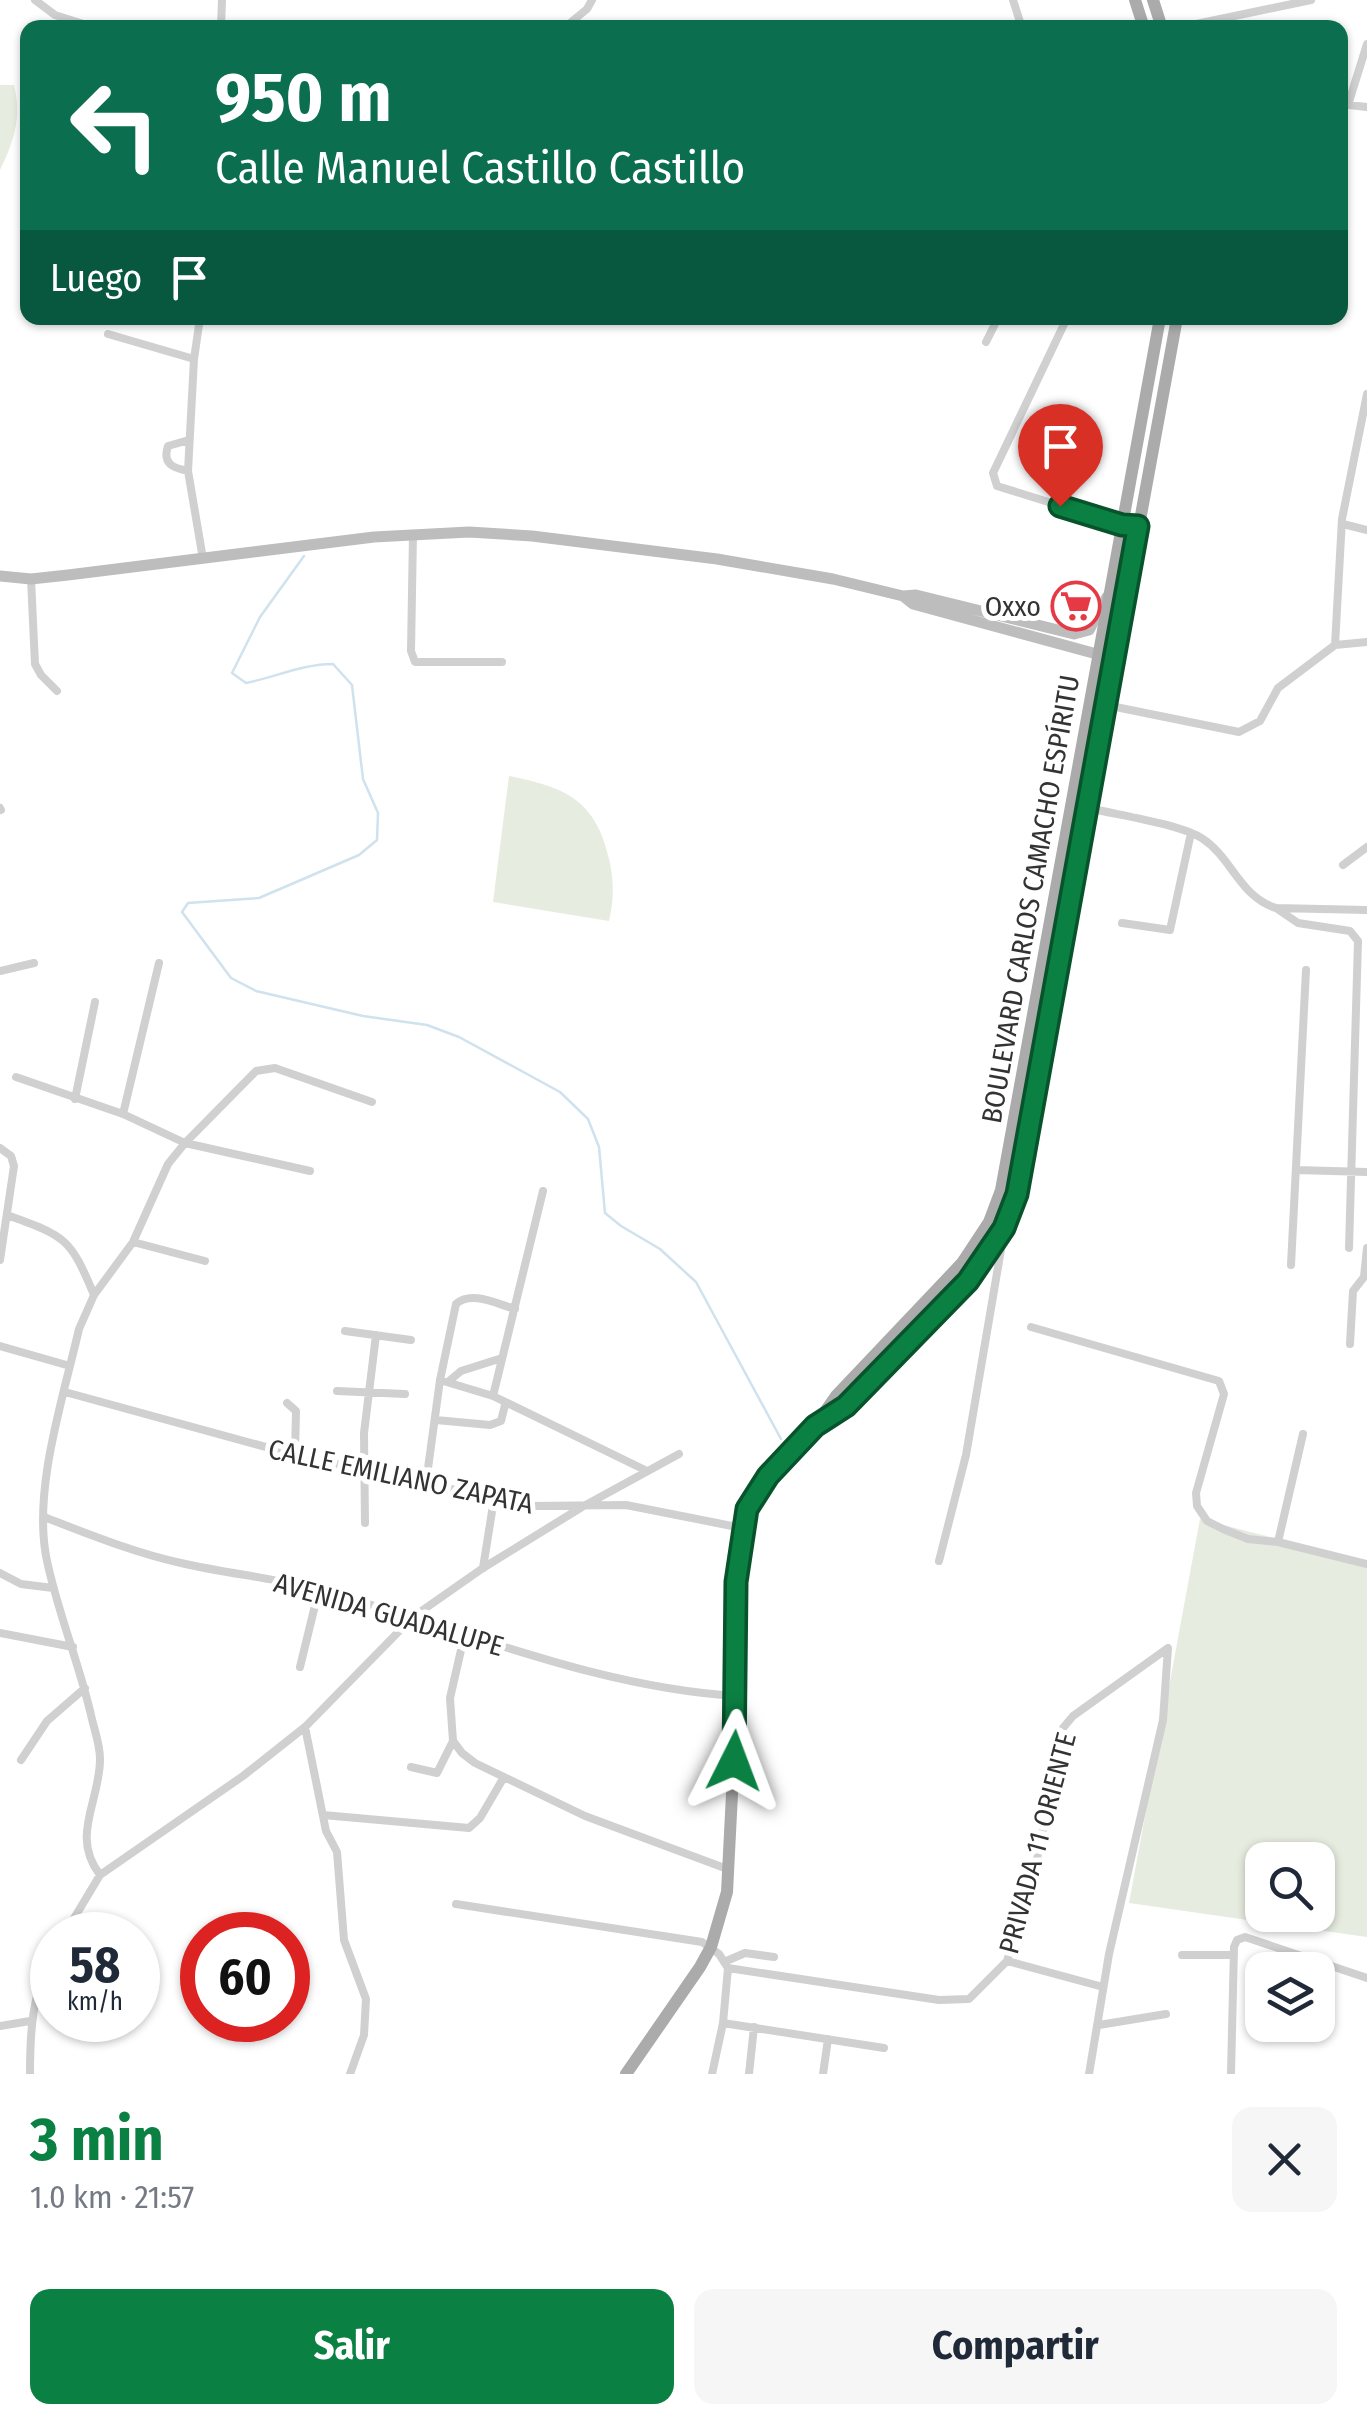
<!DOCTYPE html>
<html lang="es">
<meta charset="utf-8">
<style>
body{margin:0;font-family:"Fira Sans Condensed",sans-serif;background:#f6f6f7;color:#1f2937;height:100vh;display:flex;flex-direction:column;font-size:38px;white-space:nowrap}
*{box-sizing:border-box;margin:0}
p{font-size:32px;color:#747a83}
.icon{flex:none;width:55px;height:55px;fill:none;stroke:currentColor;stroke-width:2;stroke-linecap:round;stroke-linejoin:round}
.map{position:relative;height:2074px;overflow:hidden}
.panel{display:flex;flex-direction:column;background:#fff;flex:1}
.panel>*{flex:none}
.banner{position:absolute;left:20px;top:20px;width:1328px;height:305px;border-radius:20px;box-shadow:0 2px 8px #0004;background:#0b6e4f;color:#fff;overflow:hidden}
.controls{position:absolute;left:1245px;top:1842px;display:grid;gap:20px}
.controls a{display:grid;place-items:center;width:90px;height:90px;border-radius:20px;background:#fff;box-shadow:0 2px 8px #0004;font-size:50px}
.speed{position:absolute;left:30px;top:1912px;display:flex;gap:20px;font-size:50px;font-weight:700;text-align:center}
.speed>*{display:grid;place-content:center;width:130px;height:130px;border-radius:50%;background:#fff;box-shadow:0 2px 8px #0004;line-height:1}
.speed small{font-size:25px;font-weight:400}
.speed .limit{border:15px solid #d22;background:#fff;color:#111}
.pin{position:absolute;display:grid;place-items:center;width:85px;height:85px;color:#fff;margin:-102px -42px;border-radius:50% 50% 50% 0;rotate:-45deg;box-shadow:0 0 10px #0007}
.pin .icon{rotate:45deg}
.me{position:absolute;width:110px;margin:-55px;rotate:3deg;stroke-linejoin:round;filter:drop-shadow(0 0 8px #0008)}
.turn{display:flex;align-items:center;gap:35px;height:210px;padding:0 30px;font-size:45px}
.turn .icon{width:130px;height:130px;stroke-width:2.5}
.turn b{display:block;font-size:70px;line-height:85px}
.then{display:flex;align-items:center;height:95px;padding:0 30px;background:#0003;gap:20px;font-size:38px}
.round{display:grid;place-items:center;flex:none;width:105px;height:105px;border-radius:20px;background:#f6f6f7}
.summary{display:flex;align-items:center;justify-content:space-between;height:170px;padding:0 30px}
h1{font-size:60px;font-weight:700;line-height:75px;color:#0b8043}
.action{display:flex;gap:20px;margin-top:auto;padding:20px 30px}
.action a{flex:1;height:115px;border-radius:20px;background:#0b8043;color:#fff;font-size:40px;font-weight:700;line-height:115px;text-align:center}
.action a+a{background:#f6f6f7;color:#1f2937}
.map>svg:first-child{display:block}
</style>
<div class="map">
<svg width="1367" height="2074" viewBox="0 0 1367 2074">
<rect width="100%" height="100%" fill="#fff"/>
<path fill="#e6ecdf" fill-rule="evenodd" d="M0 85H14C22 117 14 141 0 170Z
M509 776C565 787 596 800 609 859 614 881 614 899 609 921L493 902Z
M1200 1519 1367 1562V1937L1129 1903ZM1262 1860H1318V1915H1262Z"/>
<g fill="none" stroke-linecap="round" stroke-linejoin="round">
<path stroke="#cfe2ee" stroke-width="2.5" d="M304 556 260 617 232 673 246 683C276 677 303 664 333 664L352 685 363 779 378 813 377 840 359 855 259 898 188 903 182 912 231 978 256 991 363 1016 427 1025 459 1037 560 1092 588 1119 599 1147 605 1213 621 1226 660 1249 696 1282 781 1439"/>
<path stroke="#d0d0d0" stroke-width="8" d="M35 0 55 15 96 28
M1013 0 1022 28
M570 23 587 9 592 0
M221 28 222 0
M1177 28 1311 0
M1340 104 1367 107
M1348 105 1367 44
M200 318 194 359 188 471 203 559
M1067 318 993 473 997 486 1122 525 1139 527
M108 334 194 359
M986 342 998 318
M188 471C173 468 162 464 168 446L189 440
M1343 524 1367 530
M413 534 411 651 415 662H502
M31 579 35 664 41 675 57 691
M1335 645 1342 519 1367 394
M1091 702 1239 732 1260 721 1278 688 1335 645 1367 642
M0 808 1 810
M1089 808C1117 815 1181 824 1203 839 1232 858 1240 897 1276 908L1367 910
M1343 865 1367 847
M1276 908 1298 923 1350 931 1358 941 1349 1248
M1122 923 1170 930 1191 833
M0 971 34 963
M16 1077 123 1114 185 1143 310 1171
M75 1099 95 1002
M123 1114 159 963
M0 1148 11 1156 14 1166 0 1260
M1296 1170 1367 1172
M7 1215C65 1236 70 1237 94 1295
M133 1242 205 1261
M1291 1265 1306 970
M1364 1277 1367 1248
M1031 1327 1219 1381 1224 1394 1196 1493 1197 1506 1207 1521 1223 1529 1248 1539 1278 1542 1367 1564
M345 1331 411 1340
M1350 1344 1353 1291 1364 1277
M0 1346 70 1366
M440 1380 493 1396 645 1470
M448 1382 461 1371 502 1358
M337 1391 405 1394
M65 1392 295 1455 529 1506 626 1505 742 1528
M493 1396 543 1191
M287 1403 296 1411 295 1455
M436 1420 490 1425 501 1421 505 1405
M426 1483 440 1380 456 1304C471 1290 497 1304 515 1309
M44 1517C88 1534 135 1553 181 1563 228 1574 277 1578 324 1591 459 1628 596 1688 737 1696
M365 1523 364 1433 376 1335
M1278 1542 1303 1434
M939 1561 966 1455 1004 1232
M483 1568 494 1499
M0 1573 21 1584 53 1588
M0 1633 73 1647
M300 1667 319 1589
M305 1727 326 1831 337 1852 344 1940 366 1999 364 2035 350 2074
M453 1741 462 1753 475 1763 585 1816 730 1870
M21 1760 47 1721 85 1688
M411 1767 437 1773 453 1741 450 1698 464 1637
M323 1815 469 1828 480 1818 504 1777
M100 1875 243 1776 305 1727 413 1617 483 1568 582 1507 679 1454
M456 1904 702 1942 719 1954 728 1968 939 2000 969 1999 1007 1961 1035 1869 1063 1728 1073 1716 1168 1648 1163 1720 1109 1954 1089 2074
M64 1935 100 1875C70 1836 100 1802 100 1759 100 1744 94 1729 91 1715 79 1663 58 1613 47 1561 32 1491 63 1399 79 1329L94 1295 133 1242 168 1164 185 1143 256 1071 275 1068 372 1102
M1182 1955H1234
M1007 1961 1103 1987
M724 1962 745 1953 774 1957
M723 2023 884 2048
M1099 2025 1166 2014
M0 2026 30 2021
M30 2074C30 2031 32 1994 52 1955
M712 2074 723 2023 728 1968
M749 2074 754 2027
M823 2074 828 2039
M1231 2074 1234 1947 1237 1940 1245 1937 1367 1978"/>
<path stroke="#bdbdbd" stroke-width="11" d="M0 576 31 579 68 575 374 537 469 532 532 536 717 559 833 579 903 596 916 595 1074 634 1089 630 1107 597
M903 596 913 604 1115 659"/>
<path stroke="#ababab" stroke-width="12" d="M1135 0 1144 28
M1153 0 1162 28
M822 1422C855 1400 881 1372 908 1343 952 1298 997 1255 1017 1194L1177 318
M626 2074 700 1967 711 1947 727 1892 737 1696 736 1582 747 1509 758 1489 815 1426 836 1396 962 1263 989 1222 1001 1190 1160 318"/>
</g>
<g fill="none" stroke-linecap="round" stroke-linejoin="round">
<g stroke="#07532c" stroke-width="25">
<path id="route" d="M734 1761 736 1582 747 1509 768 1476 815 1426 846 1406 968 1281 1004 1228 1017 1194 1138 526 1122 525 1060 506"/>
</g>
<use href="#route" stroke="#0b8043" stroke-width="18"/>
</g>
<defs>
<g id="supermarket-ring" transform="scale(2.5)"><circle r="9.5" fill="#fff" stroke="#e63946" stroke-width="1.5"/><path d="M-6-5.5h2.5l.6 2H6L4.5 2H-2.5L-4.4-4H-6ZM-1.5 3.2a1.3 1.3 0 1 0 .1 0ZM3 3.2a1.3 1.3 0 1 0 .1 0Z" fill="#e63946"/></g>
</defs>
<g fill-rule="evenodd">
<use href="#supermarket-ring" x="1076" y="606"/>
</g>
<g text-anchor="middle" stroke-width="10" stroke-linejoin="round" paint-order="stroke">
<g font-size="28" fill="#333" stroke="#fff" text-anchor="end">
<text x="1041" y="616">Oxxo</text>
</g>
<g font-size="28" fill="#333" stroke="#fff">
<text transform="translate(1030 899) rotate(-80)" y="10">BOULEVARD CARLOS CAMACHO ESPÍRITU</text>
<text transform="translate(401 1476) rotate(12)" y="10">CALLE EMILIANO ZAPATA</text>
<text transform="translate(389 1614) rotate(16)" y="10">AVENIDA GUADALUPE</text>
<text transform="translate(1037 1843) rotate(-75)" y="10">PRIVADA 11 ORIENTE</text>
</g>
</g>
</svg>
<div class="controls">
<a><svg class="icon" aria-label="search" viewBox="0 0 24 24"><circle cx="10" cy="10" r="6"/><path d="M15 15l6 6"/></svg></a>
<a><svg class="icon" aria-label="layers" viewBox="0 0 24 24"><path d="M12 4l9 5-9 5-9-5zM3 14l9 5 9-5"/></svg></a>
</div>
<div class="speed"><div>58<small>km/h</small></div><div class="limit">60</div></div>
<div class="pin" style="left:1060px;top:506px;background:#d93025"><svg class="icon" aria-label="arrive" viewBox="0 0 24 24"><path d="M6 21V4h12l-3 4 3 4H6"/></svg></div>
<svg class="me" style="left:734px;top:1761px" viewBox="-20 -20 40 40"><path d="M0-17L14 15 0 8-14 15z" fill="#0b8043" stroke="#fff" stroke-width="4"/></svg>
<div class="banner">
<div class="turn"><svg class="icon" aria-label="left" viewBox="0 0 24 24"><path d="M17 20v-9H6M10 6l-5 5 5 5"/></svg><div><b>950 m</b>Calle Manuel Castillo Castillo</div></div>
<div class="then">Luego<svg class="icon" aria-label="arrive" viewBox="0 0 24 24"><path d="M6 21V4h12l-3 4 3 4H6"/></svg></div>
</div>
</div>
<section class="panel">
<div class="summary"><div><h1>3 min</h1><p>1.0 km · 21:57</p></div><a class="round"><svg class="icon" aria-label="close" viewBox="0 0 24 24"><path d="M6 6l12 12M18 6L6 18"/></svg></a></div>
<div class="action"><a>Salir</a><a>Compartir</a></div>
</section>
